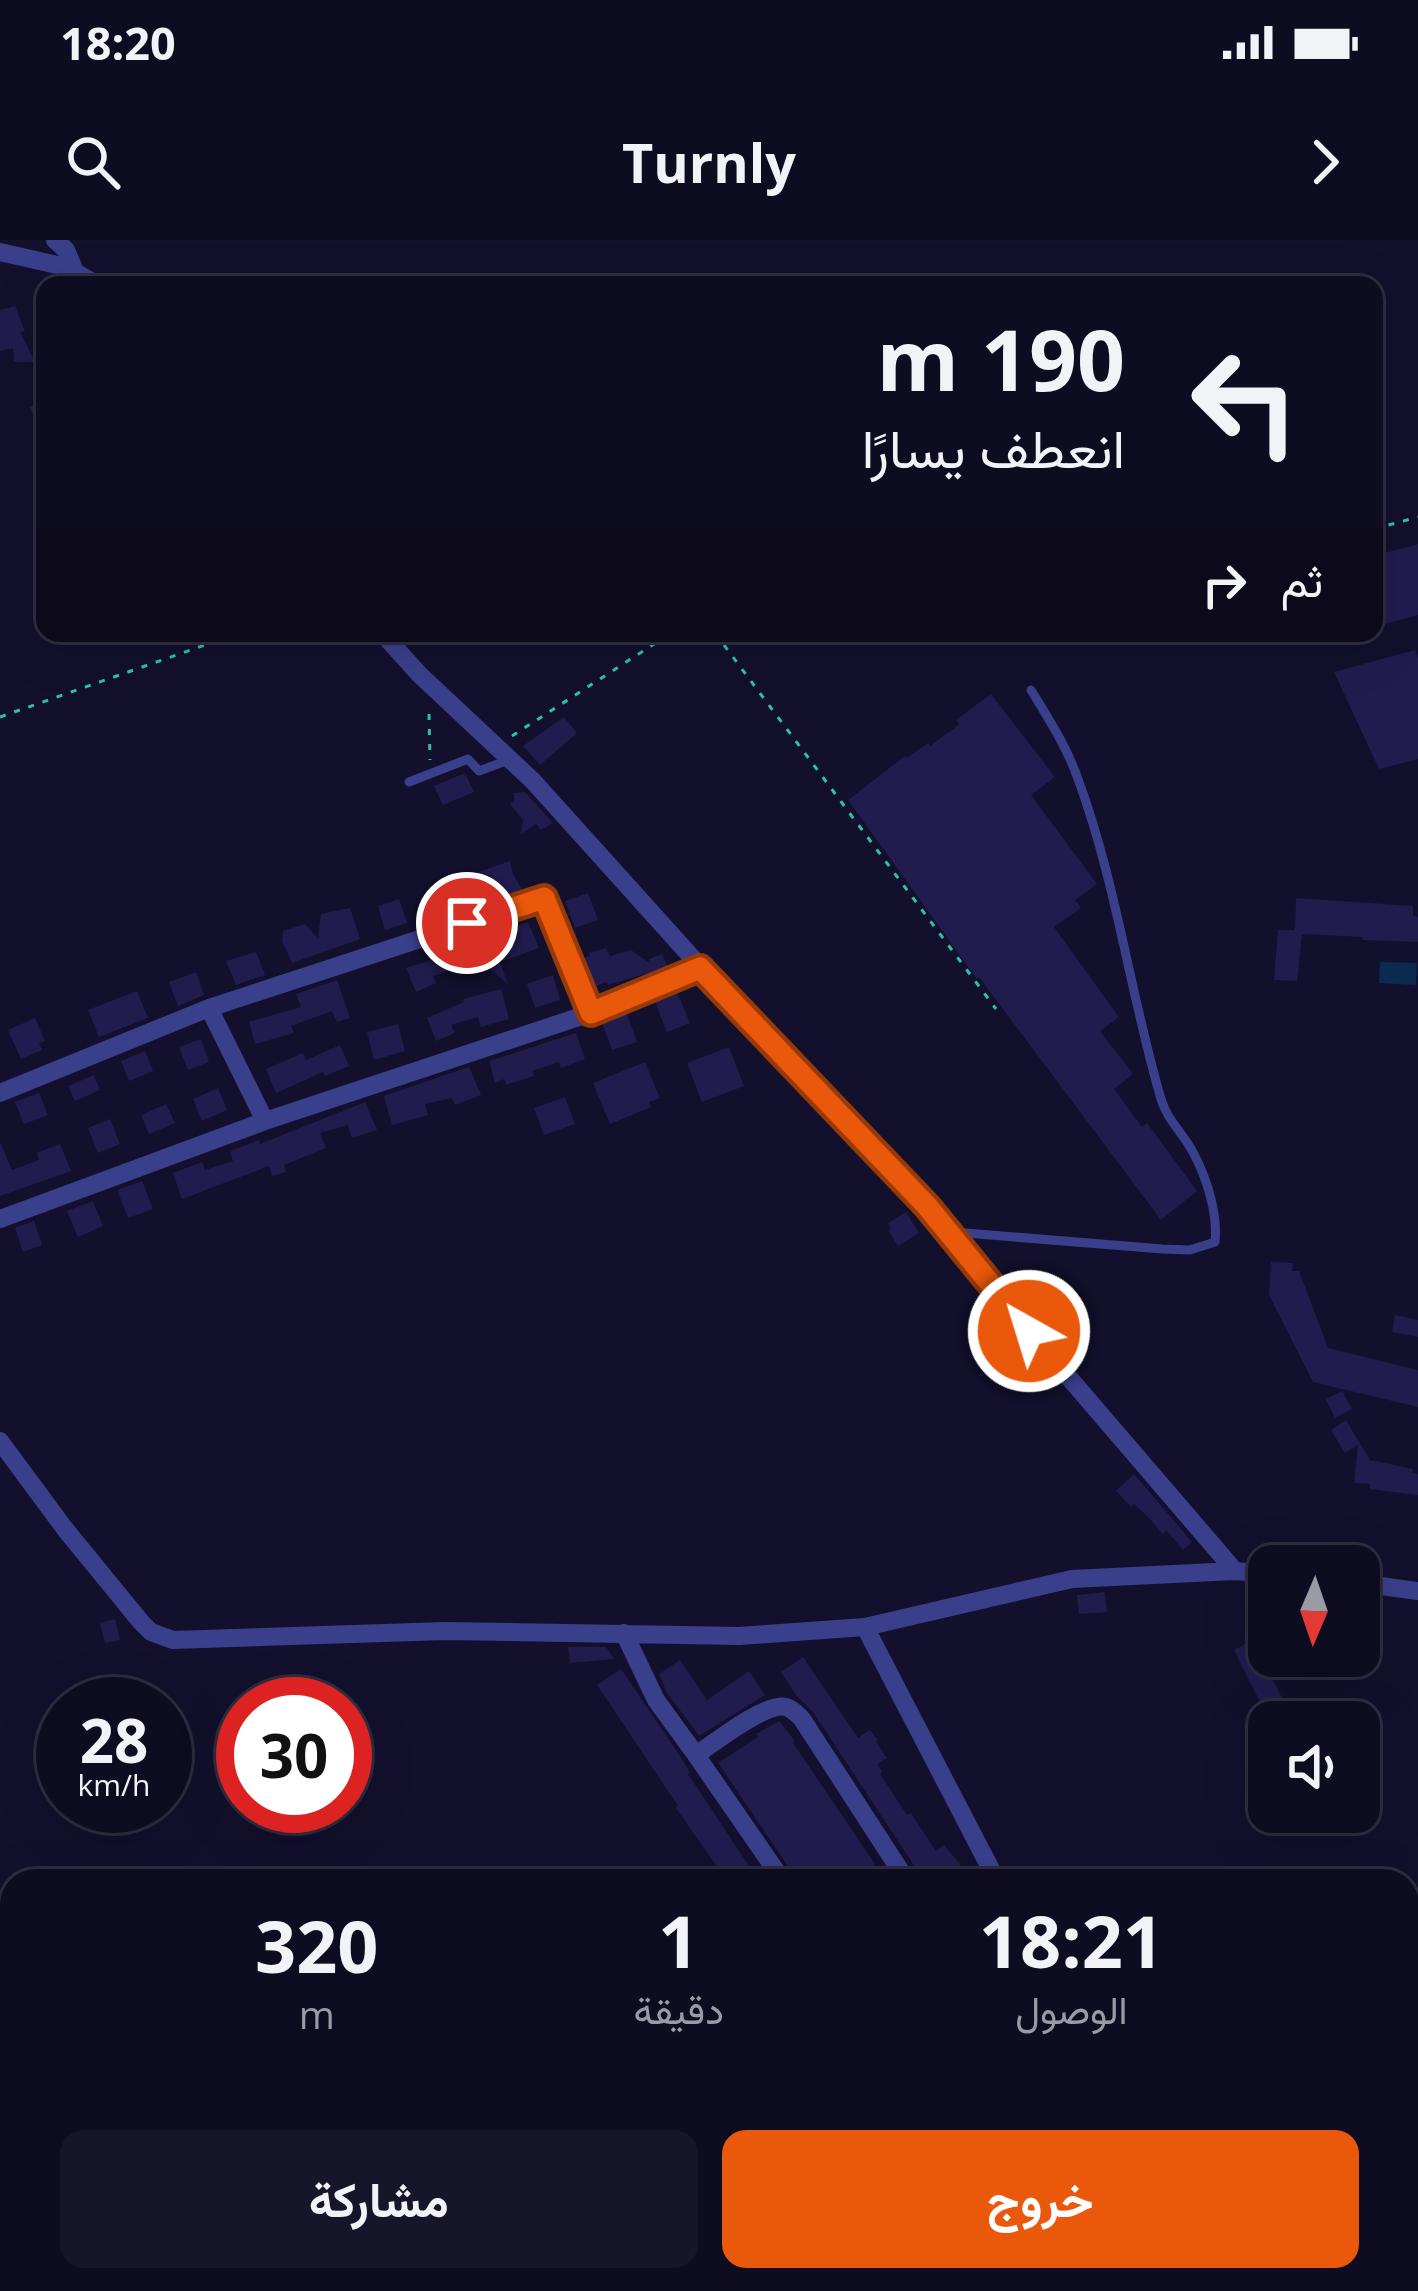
<!DOCTYPE html>
<html lang="ar">
<meta charset="utf-8">
<style>
body{margin:0;font-family:"Open Sans",Vazirmatn,sans-serif;background:#17152a;color:#f1f3f6;direction:rtl;height:100vh;display:flex;flex-direction:column;font-size:45px;white-space:nowrap}
*{box-sizing:border-box;margin:0}
p{font-size:39px;color:#9b9ba5}
.icon{flex:none;width:66px;height:66px;fill:none;stroke:currentColor;stroke-width:2;stroke-linecap:round;stroke-linejoin:round}
.map{position:relative;flex:1;overflow:hidden;direction:ltr}
.side{position:absolute;left:0px;top:1629px;width:1419px;height:423px;display:flex;flex-direction:column;background:#0e0c21;border-radius:36px 36px 0 0;box-shadow:0 12px 48px #0002,0 0 0 3px #2e2c3f;direction:rtl}
.side>*{flex:none}
.banner{position:absolute;left:36px;top:36px;width:1347px;height:366px;border-radius:24px;box-shadow:0 12px 48px #0002,0 0 0 3px #2e2c3f;direction:rtl;background:#0e0c21;color:#f1f3f6;overflow:hidden}
.needle{width:78px;rotate:182deg}
.controls{position:absolute;left:1248px;top:1305px;display:grid;gap:24px}
.controls a{display:grid;place-items:center;width:132px;height:132px;border-radius:24px;background:#0e0c21;box-shadow:0 12px 48px #0002,0 0 0 3px #2e2c3f;font-size:60px}
.speed{position:absolute;left:36px;top:1437px;display:flex;gap:24px;font-size:60px;font-weight:700;text-align:center}
.speed>*{display:grid;place-content:center;width:156px;height:156px;border-radius:50%;background:#0e0c21;box-shadow:0 12px 48px #0002,0 0 0 3px #2e2c3f;line-height:1}
.speed small{font-size:30px;font-weight:400}
.speed .limit{border:18px solid #d22;background:#fff;color:#111}
.pin{position:absolute;display:grid;place-items:center;width:102px;height:102px;color:#fff;margin:-51px;border:6px solid #fff;border-radius:50%;box-shadow:0 3px 12px #0007}
.me{position:absolute;width:132px;margin:-66px;rotate:321deg;stroke-linejoin:round;filter:drop-shadow(0 0 9px #0008)}
.turn{display:flex;align-items:center;gap:42px;height:252px;padding:0 60px;font-size:54px}
.turn .icon{width:156px;height:156px;stroke-width:2.5}
.turn b{display:block;font-size:84px;line-height:102px}
.then{display:flex;align-items:center;height:114px;padding:0 60px;background:#0003;gap:24px;font-size:45px}
.eta{display:flex;justify-content:space-evenly;align-items:center;height:204px;text-align:center}
.eta b{font-size:72px;font-weight:700;line-height:84px}
.button{display:flex;gap:24px;margin-top:auto;padding:24px 60px}
.button a{flex:1;height:138px;border-radius:24px;background:#ea580c;color:#fff;font-size:48px;font-weight:700;line-height:138px;text-align:center}
.button a+a{background:#17152a;color:#f1f3f6}
.status{display:flex;justify-content:space-between;align-items:center;height:84px;padding:0 60px;background:#0e0c21;direction:ltr}
.status svg{height:33px;fill:currentColor}
header{display:flex;justify-content:space-between;align-items:center;height:156px;padding:0 60px;background:#0e0c21;font-size:54px;font-weight:700}
.map>svg:first-child{display:block}
</style>
<div class="status"><b>18:20</b><svg viewBox="0 0 49 12"><path d="M0 12V9h3v3zM5 12V6h3v6zM10 12V3h3v9zM15 12V0h3v12zM26 1h20v11H26zM47 4h2v5h-2z"/></svg></div>
<header><svg class="icon" aria-label="forward" viewBox="0 0 24 24"><path d="M9 5l7 7-7 7"/></svg>Turnly<svg class="icon" aria-label="search" viewBox="0 0 24 24"><circle cx="10" cy="10" r="6"/><path d="M15 15l6 6"/></svg></header>
<div class="map">
<svg width="1418" height="2051" viewBox="0 0 1418 2051">
<rect width="100%" height="100%" fill="#12102c"/>
<path fill="#0b2b50" d="M1380 722 1417 723 1416 745 1379 743Z"/>
<path fill="#211c4e" d="M15 66 25 91 20 92 35 122H14L13 108 0 111V70Z
M45 161V200L29 167Z
M1418 304V375L1374 387V316Z
M1415 410 1418 417V519L1379 529 1334 432Z
M991 454 1055 537 1031 555 1097 644 1075 660 1081 668 1054 687 1119 777 1100 791 1133 834 1114 849 1142 887 1147 883 1197 951 1161 980 979 737 977 739 848 560 905 516 907 518 928 503 930 506 960 484 956 480Z
M564 477 577 493 540 525 523 506Z
M465 533 474 552 443 565 434 546Z
M525 552 553 583 541 590 536 584 521 594 523 580 510 564 514 561V553Z
M510 621 513 634 522 650 489 661 476 633Z
M445 643 454 667 434 674 425 651Z
M588 653 598 680 575 688 565 661Z
M1296 658 1413 666V676L1418 677V702L1363 700V697L1302 694 1297 741 1274 740 1278 690H1295Z
M399 659 407 683 385 690 378 666Z
M350 668 360 699 292 723 282 701 283 691 305 684 318 698 321 674Z
M528 682 539 708 500 722 508 744 486 726 464 734 461 727 433 736 436 743 416 752 406 728 455 713 453 708 459 705V702L476 698 478 694 488 691 489 695Z
M606 708 610 716 631 710 651 724 649 719 662 714 668 727 608 745 607 742 595 746 584 718 590 716 589 713Z
M256 712 265 735 236 745 226 721Z
M196 732 204 755 178 766 169 742Z
M553 735 560 760 535 768 527 744Z
M337 740 350 778 337 782 332 771 291 786 294 793 255 804 249 782 301 767 296 754Z
M501 749 509 779 481 787 478 777 451 785 455 793 436 801 427 778 464 762 463 759Z
M137 751 148 778 99 797 88 770Z
M677 752 690 783 667 792 655 762Z
M627 774 637 802 612 810 602 783Z
M35 778 45 801 39 803 42 810 21 819 8 790Z
M398 784 405 811 374 820 367 792Z
M576 793 585 819 561 828 559 822 532 831 534 836 506 845 504 839 495 843 489 821Z
M201 799 209 822 188 830 179 807Z
M340 805 349 826 325 836 323 832 276 853 266 829 303 813 306 820Z
M729 807 744 846 702 862 687 823Z
M145 811 153 831 129 841 121 821Z
M645 822 660 858 649 862 651 867 610 884 593 843Z
M469 827 481 855 455 865 452 858 425 864 428 875 392 885 384 856Z
M94 835 100 850 75 861 68 846Z
M218 848 227 870 202 881 193 859Z
M39 853 48 875 24 884 15 862Z
M565 857 575 884 544 895 534 868Z
M365 862 377 890 352 898 348 885 320 893 326 908 284 925 286 932 272 936 269 926 182 959 173 933 202 922 205 930 233 921 230 911 259 900 260 904Z
M166 864 175 883 149 894 141 875Z
M110 879 120 904 98 913 88 888Z
M0 902 12 930 39 920 37 913 60 904 71 931 0 956Z
M142 941 153 969 128 978 117 950Z
M93 961 103 986 78 997 67 971Z
M906 972 919 993 898 1006 888 990 891 989 888 983Z
M34 981 42 1005 23 1012 15 988Z
M1271 1022 1293 1023 1292 1031H1299L1328 1108 1418 1130V1167L1313 1142 1269 1055Z
M1395 1075 1418 1080V1097L1392 1092Z
M1342 1151 1352 1169 1335 1178 1326 1159Z
M1346 1180 1370 1220 1413 1229 1412 1233 1418 1234V1255L1370 1249V1244L1354 1243 1358 1205 1345 1213 1331 1190Z
M1134 1234 1192 1302 1183 1310 1167 1291 1163 1294 1148 1277 1134 1264 1131 1267 1116 1251Z
M1105 1352 1107 1372 1079 1374 1077 1355Z
M115 1379 120 1400 105 1403 100 1383Z
M1253 1400 1294 1482H1270L1234 1410Z
M568 1407H606L614 1419 570 1423Z
M803 1417 858 1498 870 1490 878 1500 876 1502 887 1518 877 1524 882 1532 880 1534 907 1575 911 1573 936 1611 944 1605 961 1625 940 1641H920L915 1627 813 1472 796 1455 781 1432Z
M680 1420 707 1460 749 1431 765 1455 699 1496 667 1453 659 1434Z
M621 1429 680 1516 690 1533 688 1534 759 1641H727L676 1568 678 1566 597 1445Z
M779 1481 795 1501 793 1503 875 1624 873 1625 883 1641H798L718 1523 758 1497 756 1494Z"/>
<g fill="none" stroke-linecap="round" stroke-linejoin="round">
<path stroke="#2cc2aa" stroke-width="3" stroke-dasharray="6 9" stroke-linecap="butt" d="M1374 289 1418 277
M715 393 996 769
M429 474 430 520
M0 477 239 393
M512 496 671 393"/>
<path stroke="#3a3f8c" stroke-width="9" d="M409 542 468 519 479 531 511 519
M953 992 1162 1009 1190 1010 1215 1002C1218 974 1207 939 1194 914 1184 894 1167 880 1161 859 1130 753 1116 642 1078 539 1067 507 1048 478 1031 450"/>
<path stroke="#3a3f8c" stroke-width="18" d="M55 0 66 10 75 31
M0 12 66 27 98 45
M382 393 420 435 533 541 751 783 927 966 1029 1091 1235 1331
M209 768 265 881
M0 853 209 768 545 658 591 773
M0 979 265 881 591 773 701 728
M0 1201 65 1289 141 1382 151 1392 173 1400 445 1391 739 1396 865 1387 1072 1339 1235 1331 1269 1334
M1359 1343 1418 1351
M865 1387 997 1641
M624 1393 656 1460 696 1515
M783 1641 696 1515C714 1503 765 1462 786 1467 793 1469 797 1474 802 1479L907 1641
M1093 2040 1100 2051
M1188 2051 1190 2040"/>
</g>
<g fill="none" stroke-linecap="round" stroke-linejoin="round">
<g stroke="#983908" stroke-width="30">
<path id="route" d="M467 683 544 658 591 773 700 728 927 966 1029 1091"/>
</g>
<use href="#route" stroke="#ea580c" stroke-width="21"/>
</g>
</svg>
<div class="controls">
<a><svg class="needle" viewBox="-14 -14 28 28"><path d="M0-13l5 13h-10z" fill="#e53935"/><path d="M0 13l5-13h-10z" fill="#9b9ba5"/></svg></a>
<a><svg class="icon" aria-label="sound" viewBox="0 0 24 24"><path d="M4 9h4l5-4v14l-5-4H4zM17 9q2 3 0 6"/></svg></a>
</div>
<div class="speed"><div>28<small>km/h</small></div><div class="limit">30</div></div>
<div class="pin" style="left:467px;top:683px;background:#d93025"><svg class="icon" aria-label="arrive" viewBox="0 0 24 24"><path d="M6 21V4h12l-3 4 3 4H6"/></svg></div>
<svg class="me" style="left:1029px;top:1091px" viewBox="-20 -20 40 40"><circle r="17" fill="#ea580c" stroke="#fff" stroke-width="3"/><path d="M0-11L8 9 0 5-8 9z" fill="#fff"/></svg>
<div class="banner">
<div class="turn"><svg class="icon" aria-label="left" viewBox="0 0 24 24"><path d="M17 20v-9H6M10 6l-5 5 5 5"/></svg><div><b>190 m</b>انعطف يسارًا</div></div>
<div class="then">ثم<svg class="icon" aria-label="right" viewBox="0 0 24 24"><path d="M7 20v-9h11M14 6l5 5-5 5"/></svg></div>
</div>
<section class="side">
<div class="eta">
<div><b>18:21</b><p>الوصول</p></div>
<div><b>1</b><p>دقيقة</p></div>
<div><b>320</b><p>m</p></div>
</div>
<div class="button"><a>خروج</a><a>مشاركة</a></div>
</section>
</div>
